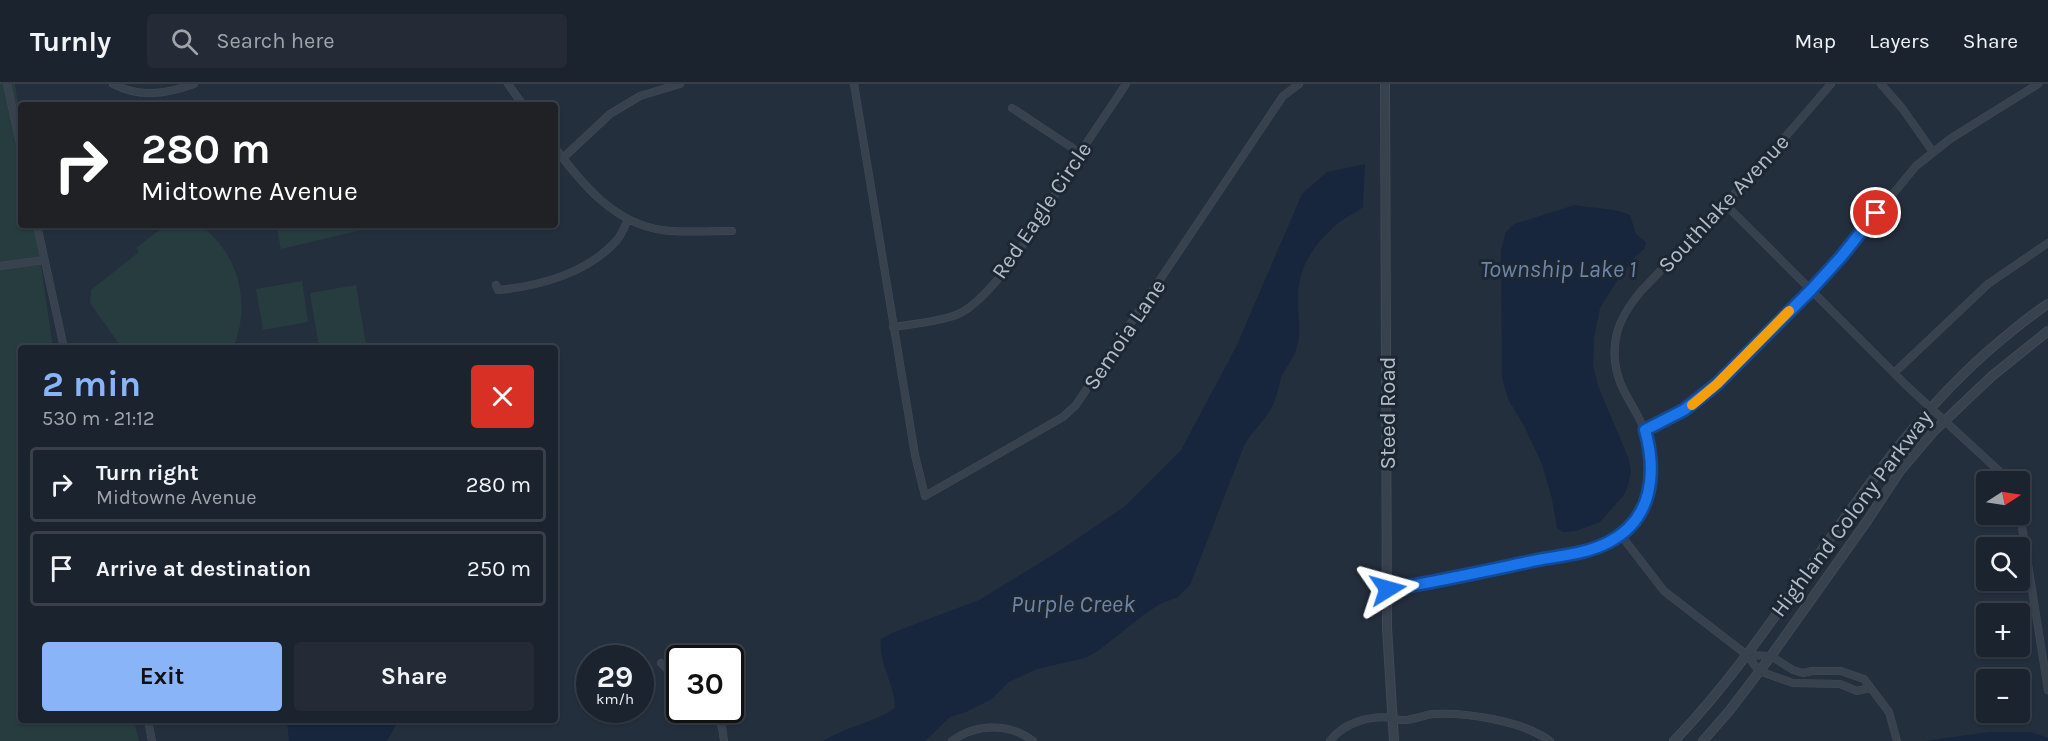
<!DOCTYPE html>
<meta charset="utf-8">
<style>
body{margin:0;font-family:Karla,sans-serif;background:#242b36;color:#f1f3f6;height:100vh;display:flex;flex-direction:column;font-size:22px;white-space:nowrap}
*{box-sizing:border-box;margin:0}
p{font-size:20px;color:#a0a4aa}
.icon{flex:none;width:33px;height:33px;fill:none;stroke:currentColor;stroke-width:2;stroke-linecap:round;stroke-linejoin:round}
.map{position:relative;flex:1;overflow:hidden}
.side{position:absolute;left:18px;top:261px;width:540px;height:378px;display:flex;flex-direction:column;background:#1b232e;border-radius:6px;box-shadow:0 2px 4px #0004,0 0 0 2px #39404a}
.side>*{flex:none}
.top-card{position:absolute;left:18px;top:18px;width:540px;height:126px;border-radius:6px;box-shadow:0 2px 4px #0004,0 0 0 2px #39404a;background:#202124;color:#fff;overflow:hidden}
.needle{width:39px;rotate:78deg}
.fabs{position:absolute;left:1976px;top:387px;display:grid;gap:12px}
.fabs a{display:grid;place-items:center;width:54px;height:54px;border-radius:6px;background:#1b232e;box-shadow:0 2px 4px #0004,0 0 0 2px #39404a;font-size:30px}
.speed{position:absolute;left:576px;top:561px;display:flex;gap:12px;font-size:30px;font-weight:700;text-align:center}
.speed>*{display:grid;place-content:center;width:78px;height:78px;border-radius:50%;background:#1b232e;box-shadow:0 2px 4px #0004,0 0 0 2px #39404a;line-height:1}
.speed small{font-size:15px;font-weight:400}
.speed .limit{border:3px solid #111;border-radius:9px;background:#fff;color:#111}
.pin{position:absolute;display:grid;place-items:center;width:51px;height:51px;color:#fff;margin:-26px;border:3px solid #fff;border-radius:50%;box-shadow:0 2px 6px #0007}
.me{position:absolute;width:66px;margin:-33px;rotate:82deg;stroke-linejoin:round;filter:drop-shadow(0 0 4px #0008)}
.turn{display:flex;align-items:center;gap:21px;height:126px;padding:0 24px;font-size:27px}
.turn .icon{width:78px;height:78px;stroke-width:2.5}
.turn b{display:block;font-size:42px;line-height:51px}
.round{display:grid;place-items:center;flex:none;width:63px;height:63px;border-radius:6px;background:#242b36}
.overview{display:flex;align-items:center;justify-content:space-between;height:102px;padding:0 24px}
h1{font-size:36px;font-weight:700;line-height:45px;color:#8ab4f8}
.action{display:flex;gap:12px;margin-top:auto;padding:12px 24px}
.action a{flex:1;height:69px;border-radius:6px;background:#8ab4f8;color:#111;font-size:24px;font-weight:700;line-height:69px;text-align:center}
.action a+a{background:#242b36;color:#f1f3f6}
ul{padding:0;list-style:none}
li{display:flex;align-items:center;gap:18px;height:75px;margin:0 12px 9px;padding:0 12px;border:3px solid #39404a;border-radius:6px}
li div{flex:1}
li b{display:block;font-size:22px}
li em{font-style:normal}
header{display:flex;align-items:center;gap:36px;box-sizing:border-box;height:84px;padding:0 30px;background:#1b232e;border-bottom:2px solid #39404a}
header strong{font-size:28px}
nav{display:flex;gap:33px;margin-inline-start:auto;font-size:21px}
.search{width:420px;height:54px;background:#242b36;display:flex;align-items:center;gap:15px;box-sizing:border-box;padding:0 21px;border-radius:6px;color:#a0a4aa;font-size:22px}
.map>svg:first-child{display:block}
</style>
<header>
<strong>Turnly</strong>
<div class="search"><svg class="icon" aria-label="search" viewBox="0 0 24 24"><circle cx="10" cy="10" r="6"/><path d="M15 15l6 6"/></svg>Search here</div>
<nav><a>Map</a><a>Layers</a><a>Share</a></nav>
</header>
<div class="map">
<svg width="2048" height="657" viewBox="0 0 2048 657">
<rect width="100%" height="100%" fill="#242f3e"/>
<path fill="#263c3f" d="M0 0H15L21 41V141H35L53 264H21V636H134L139 657H0Z
M166 141C175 141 189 138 198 141 206 143 214 154 219 159 243 188 248 230 233 264H122L90 219 91 206 139 168 136 164Z
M276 141H383L281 165Z
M302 197 308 238 263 246 256 205Z
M356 201 366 260 339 264H319L310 209Z"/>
<path fill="#17263c" d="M1365 80 1363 123C1354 130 1342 135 1336 141 1312 163 1298 183 1298 216 1298 233 1302 249 1296 266 1293 276 1285 284 1281 294 1278 305 1276 315 1271 325 1263 339 1251 348 1244 362L1190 501 1178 513 1160 520 1146 529 1098 567 1085 574 1037 585 1009 598 992 615 966 628 950 633 925 657H823C845 643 873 639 895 624 895 599 878 580 881 555L894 548 979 516 1056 469 1124 423 1181 366 1236 263 1302 110 1327 88Z
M1575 121C1594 125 1613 123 1630 131L1636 150 1646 158 1645 164 1633 175 1620 192 1600 224 1594 254 1593 282 1598 302 1628 373 1631 387 1628 402 1624 411 1600 438 1576 447 1563 448 1557 444 1552 415 1542 380 1523 340 1508 315 1502 293 1501 166 1506 148 1514 140Z
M287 636H399L387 657H289Z
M1989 648H2031L2048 654V657H1925Z"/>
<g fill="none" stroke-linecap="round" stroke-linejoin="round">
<g stroke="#414a57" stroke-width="8">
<path id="minor" d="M7 0 21 64
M113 0C140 14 166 10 194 0
M508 0 523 21
M854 0 915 371 925 412 1063 333 1076 321 1283 12 1299 0
M1881 0 1902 24 1933 68
M1012 24 1080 69
M555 64C583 101 614 139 662 146 685 149 709 147 732 147
M563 74 610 30 640 12 680 0
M1725 120 1908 303 2011 398
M37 141 64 264
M0 182 44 176
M496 201 498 206C540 202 588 189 617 156 622 150 625 142 628 135
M893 243C913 240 936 238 956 231 999 214 1055 109 1080 69 1095 46 1111 23 1126 0
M1894 289 1988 200 2048 159
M1645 346 1684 326 1717 300 1841 173 1916 82 1950 55 2038 0
M2019 424 2048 606
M1620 450 1664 507 1747 571 1759 587 1793 599 1840 600 1857 607 1869 604
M1388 505H1396L1590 465C1642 448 1664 399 1645 348 1636 322 1618 307 1615 277 1612 248 1624 227 1642 206L1755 88 1831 0
M1747 571 1771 572 1793 586 1803 589 1812 587H1841L1864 595 1889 628 1897 657
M661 579 680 598
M714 626 722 643 724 657
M148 636 152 657
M952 657C976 639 1010 639 1033 657
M1330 657C1343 639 1370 631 1392 634 1395 635 1398 636 1401 636 1412 637 1423 631 1433 630 1466 628 1523 637 1550 657"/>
</g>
<g stroke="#414a57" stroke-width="10">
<path id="tertiary" d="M1385 0 1387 544 1394 657
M1674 657C1794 532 1867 367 2001 256 2017 243 2031 231 2048 220
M1703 657 1730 626 1771 572 1867 437 1900 387 1934 347 1992 292 2048 247"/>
</g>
<use href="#minor" stroke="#38414e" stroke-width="7"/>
<use href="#tertiary" stroke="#38414e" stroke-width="8"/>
</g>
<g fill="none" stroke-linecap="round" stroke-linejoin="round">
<g stroke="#114b97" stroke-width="15">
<path id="route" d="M1388 505 1415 501C1453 494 1490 486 1528 478 1554 472 1585 471 1609 458 1653 435 1657 389 1645 346L1684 326 1717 300 1811 206 1841 173 1876 129"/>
</g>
<use href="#route" stroke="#1a73e8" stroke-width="10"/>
<path stroke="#f59e0b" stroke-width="10" d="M1692 321 1717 300 1789 227"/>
</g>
<g text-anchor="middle" stroke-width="6" stroke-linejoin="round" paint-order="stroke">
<g font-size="22" fill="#b4bcc9" stroke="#1d2633">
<text transform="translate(1723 119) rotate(-47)" y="8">Southlake Avenue</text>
<text transform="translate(1041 126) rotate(-56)" y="8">Red Eagle Circle</text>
<text transform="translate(1124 250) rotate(-56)" y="8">Semoia Lane</text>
<text transform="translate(1387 329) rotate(-90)" y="8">Steed Road</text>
<text transform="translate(1851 429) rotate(-53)" y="8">Highland Colony Parkway</text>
</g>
<g font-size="24" font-style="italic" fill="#6d86a8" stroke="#1d2633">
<text x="1558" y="193">Township Lake 1</text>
<text x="1073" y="528">Purple Creek</text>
</g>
</g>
</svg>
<div class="fabs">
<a><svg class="needle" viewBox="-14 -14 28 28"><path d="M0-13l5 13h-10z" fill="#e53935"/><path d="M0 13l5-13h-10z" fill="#a0a4aa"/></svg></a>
<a><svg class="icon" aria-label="search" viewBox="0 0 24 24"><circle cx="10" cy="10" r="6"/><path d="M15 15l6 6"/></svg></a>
<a>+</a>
<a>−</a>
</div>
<div class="speed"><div>29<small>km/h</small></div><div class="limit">30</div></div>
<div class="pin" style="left:1876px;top:129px;background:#d93025"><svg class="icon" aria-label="arrive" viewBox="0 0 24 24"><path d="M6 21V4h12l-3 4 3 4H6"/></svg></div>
<svg class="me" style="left:1388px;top:505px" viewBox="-20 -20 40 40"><path d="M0-17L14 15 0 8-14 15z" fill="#1a73e8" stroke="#fff" stroke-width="4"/></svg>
<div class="top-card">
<div class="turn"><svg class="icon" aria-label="right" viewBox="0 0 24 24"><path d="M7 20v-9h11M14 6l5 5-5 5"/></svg><div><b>280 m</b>Midtowne Avenue</div></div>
</div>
<section class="side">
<div class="overview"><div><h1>2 min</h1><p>530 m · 21:12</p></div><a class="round" style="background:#d93025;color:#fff"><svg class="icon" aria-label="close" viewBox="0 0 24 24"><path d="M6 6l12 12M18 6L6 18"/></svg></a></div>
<ul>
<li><svg class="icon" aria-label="right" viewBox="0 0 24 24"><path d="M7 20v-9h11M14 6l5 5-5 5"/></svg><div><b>Turn right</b><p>Midtowne Avenue</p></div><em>280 m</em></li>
<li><svg class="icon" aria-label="arrive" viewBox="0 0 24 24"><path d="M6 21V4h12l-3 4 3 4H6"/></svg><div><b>Arrive at destination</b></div><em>250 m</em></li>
</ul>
<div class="action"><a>Exit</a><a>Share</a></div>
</section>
</div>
